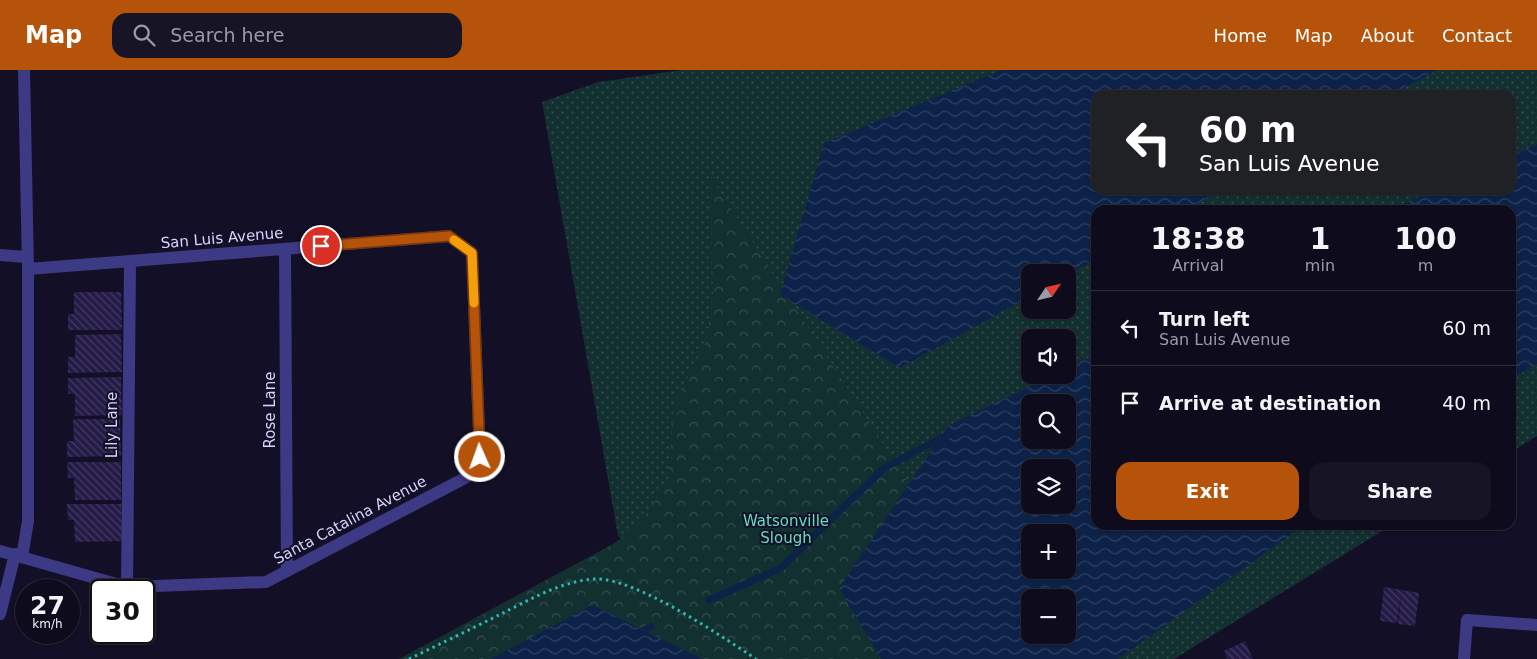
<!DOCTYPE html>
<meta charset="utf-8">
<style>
body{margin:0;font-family:"DejaVu Sans",sans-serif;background:#171425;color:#f1f3f6;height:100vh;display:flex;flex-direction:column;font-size:19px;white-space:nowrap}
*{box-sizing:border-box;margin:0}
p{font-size:16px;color:#9b9ba3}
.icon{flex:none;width:28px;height:28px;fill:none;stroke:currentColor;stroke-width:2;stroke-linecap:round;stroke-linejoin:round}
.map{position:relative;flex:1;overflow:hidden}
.details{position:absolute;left:1091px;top:135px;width:425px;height:325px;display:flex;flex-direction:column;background:#0e0b1c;border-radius:15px;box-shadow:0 1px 4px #0004,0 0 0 1px #2e2b3b}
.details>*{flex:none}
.top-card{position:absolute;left:1091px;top:20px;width:425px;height:105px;border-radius:15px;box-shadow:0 1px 4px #0004,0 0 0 1px #2e2b3b;background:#202124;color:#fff;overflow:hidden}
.needle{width:32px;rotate:55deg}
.controls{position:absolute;left:1021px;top:194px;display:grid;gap:10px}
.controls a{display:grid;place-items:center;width:55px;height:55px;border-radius:10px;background:#0e0b1c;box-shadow:0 1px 4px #0004,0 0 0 1px #2e2b3b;font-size:25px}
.speed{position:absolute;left:15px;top:509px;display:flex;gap:10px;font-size:25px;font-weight:700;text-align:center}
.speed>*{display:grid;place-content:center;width:65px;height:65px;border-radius:50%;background:#0e0b1c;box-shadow:0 1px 4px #0004,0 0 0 1px #2e2b3b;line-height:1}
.speed small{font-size:12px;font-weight:400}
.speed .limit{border:2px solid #111;border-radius:8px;background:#fff;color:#111}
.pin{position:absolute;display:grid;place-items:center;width:42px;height:42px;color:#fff;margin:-21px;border:2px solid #fff;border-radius:50%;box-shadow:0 1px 5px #0007}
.me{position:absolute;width:55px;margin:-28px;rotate:358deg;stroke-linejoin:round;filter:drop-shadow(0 0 4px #0008)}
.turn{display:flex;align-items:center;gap:18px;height:105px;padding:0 25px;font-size:22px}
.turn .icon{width:65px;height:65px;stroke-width:2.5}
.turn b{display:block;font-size:35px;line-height:42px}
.eta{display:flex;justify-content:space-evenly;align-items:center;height:85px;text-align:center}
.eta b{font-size:30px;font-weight:800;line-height:35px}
.button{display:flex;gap:10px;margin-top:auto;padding:10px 25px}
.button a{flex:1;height:58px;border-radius:15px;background:#b45309;color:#fff;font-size:20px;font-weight:800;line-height:58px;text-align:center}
.button a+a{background:#171425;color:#f1f3f6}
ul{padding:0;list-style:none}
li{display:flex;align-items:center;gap:15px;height:75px;padding:0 25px;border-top:1px solid #2e2b3b}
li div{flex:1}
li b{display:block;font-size:19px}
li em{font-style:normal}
header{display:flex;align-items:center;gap:30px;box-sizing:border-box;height:70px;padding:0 25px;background:#b45309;color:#fff}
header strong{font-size:24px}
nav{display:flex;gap:28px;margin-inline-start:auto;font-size:18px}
.search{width:350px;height:45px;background:#171425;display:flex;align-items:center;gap:12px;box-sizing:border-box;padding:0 18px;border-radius:15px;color:#9b9ba3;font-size:19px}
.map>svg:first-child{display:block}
</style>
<header>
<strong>Map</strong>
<div class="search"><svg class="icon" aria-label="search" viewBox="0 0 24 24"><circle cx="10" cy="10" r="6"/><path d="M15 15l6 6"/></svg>Search here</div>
<nav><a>Home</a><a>Map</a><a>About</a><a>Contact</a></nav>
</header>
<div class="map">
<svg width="1537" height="589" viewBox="0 0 1537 589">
<defs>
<pattern id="grass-dots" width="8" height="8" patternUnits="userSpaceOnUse" patternTransform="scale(1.25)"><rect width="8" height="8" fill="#12302f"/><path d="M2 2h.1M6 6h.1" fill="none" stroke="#344d4e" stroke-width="1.8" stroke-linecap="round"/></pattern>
<pattern id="forest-crowns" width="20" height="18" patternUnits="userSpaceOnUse" patternTransform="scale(1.25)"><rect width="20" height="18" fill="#12302f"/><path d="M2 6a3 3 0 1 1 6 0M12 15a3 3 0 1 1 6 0" fill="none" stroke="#344d4e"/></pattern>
<pattern id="water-waves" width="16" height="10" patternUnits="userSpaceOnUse" patternTransform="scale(1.25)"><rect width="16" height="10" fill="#0c2248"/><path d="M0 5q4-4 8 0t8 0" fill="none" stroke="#2f4163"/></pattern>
<pattern id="building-back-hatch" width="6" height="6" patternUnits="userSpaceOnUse" patternTransform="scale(1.25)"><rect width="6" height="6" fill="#241b47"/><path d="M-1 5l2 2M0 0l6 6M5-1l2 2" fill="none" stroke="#433b63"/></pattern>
</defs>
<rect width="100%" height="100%" fill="#130f26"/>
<path fill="url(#grass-dots)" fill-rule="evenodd" d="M682 0H1537V366L1511 382V140H1096V455H1392L1174 589H776L618 466 542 32 598 12ZM1096 25H1511V120H1096ZM1030 202H1068V240H1030ZM1030 268H1068V305H1030ZM1030 332H1068V370H1030ZM1030 398H1068V435H1030ZM1030 462H1068V500H1030ZM1030 528H1068V565H1030Z"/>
<path fill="url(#forest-crowns)" d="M710 106 990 539 919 589H399L613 474 639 455 668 410 674 333 706 272 713 222Z"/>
<path fill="url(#water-waves)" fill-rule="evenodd" d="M1002 0H1437L1392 25H1096V120H1221L1185 140H1096V189L1068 205V202H1030V226L900 298 780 225 824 73Z
M1537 74V294L1511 309V140H1390L1435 120H1511V86Z
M1096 284V455H1304L1118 589H881L839 518 948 356 1053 305H1068V298ZM1030 332H1068V370H1030ZM1030 398H1068V435H1030ZM1030 462H1068V500H1030ZM1030 528H1068V565H1030Z
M592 535 702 589H491Z"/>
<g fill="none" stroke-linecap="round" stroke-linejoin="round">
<path stroke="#0c2248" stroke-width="7" d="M709 530 781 498 884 398 949 364
M635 564 651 557"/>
</g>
<path fill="url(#building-back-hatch)" d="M74 222H121L122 260H68V244H74Z
M121 264 122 302 68 303V287H75V265Z
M121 307 122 345 75 346V324H68V308Z
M73 349H120L121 386 67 387V371H74Z
M67 392H121V430H75L74 408H68Z
M67 434H121L122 471 75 472 74 450H68Z
M1384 517 1402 520 1397 553 1380 551Z
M1402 520 1419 523 1415 556 1398 554Z
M1245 571 1253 589H1227L1224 581Z"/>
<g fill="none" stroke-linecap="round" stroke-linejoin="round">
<path stroke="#2fb8b0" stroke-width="3" stroke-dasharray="2.5 4" stroke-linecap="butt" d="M409 589C440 574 471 559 501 544 529 530 562 511 594 509 635 507 721 566 756 589"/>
<path stroke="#3d3a85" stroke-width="12" d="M1464 589 1467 550 1537 555"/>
<path stroke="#3d3a85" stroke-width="12" d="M285 179 287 501
M0 185 27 187
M0 481 127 517 266 512 465 408 480 387 472 183 449 166 28 199
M22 487 28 451V199L24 0
M127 517 130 193
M0 544 15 484"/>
</g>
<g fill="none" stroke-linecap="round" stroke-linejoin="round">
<g stroke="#753606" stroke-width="12">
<path id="route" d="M321 176 449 166 472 183 480 387"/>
</g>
<use href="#route" stroke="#b45309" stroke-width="9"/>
<path stroke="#f59e0b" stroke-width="9" d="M454 170 472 183 474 233"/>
</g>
<g text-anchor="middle" stroke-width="4" stroke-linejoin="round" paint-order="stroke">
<g font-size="15" fill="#d9d4ff" stroke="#130f26">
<text transform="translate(222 168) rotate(-5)" y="5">San Luis Avenue</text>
<text transform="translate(270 340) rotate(-90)" y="5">Rose Lane</text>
<text transform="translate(112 355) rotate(-90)" y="5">Lily Lane</text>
<text transform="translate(350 450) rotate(-28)" y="5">Santa Catalina Avenue</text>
</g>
<g font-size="15" fill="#5fe0c0" stroke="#130f26">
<text x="786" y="456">Watsonville<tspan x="786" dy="17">Slough</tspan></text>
</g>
</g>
</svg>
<div class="controls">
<a><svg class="needle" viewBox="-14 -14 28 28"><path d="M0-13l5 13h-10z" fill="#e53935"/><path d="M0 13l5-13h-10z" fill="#9b9ba3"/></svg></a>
<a><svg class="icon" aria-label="sound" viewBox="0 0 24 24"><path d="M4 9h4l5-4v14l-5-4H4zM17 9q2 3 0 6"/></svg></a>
<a><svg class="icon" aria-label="search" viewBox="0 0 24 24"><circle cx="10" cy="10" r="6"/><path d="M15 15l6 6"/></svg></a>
<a><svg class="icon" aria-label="layers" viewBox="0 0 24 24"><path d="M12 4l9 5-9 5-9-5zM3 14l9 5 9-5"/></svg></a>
<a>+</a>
<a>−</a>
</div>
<div class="speed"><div>27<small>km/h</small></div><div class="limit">30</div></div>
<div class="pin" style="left:321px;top:176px;background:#d93025"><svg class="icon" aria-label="arrive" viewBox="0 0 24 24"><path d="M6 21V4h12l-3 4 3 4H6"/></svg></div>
<svg class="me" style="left:480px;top:387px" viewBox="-20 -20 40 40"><circle r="17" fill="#b45309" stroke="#fff" stroke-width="3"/><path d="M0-11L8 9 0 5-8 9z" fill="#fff"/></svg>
<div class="top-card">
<div class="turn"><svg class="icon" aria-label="left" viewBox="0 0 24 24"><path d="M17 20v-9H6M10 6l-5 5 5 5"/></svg><div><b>60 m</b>San Luis Avenue</div></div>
</div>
<section class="details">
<div class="eta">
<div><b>18:38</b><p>Arrival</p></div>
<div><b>1</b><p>min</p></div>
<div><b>100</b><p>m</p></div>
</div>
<ul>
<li><svg class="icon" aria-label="left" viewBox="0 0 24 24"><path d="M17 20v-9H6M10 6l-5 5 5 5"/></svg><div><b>Turn left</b><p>San Luis Avenue</p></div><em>60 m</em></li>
<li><svg class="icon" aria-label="arrive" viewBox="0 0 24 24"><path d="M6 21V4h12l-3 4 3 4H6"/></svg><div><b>Arrive at destination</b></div><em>40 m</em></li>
</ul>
<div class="button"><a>Exit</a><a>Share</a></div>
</section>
</div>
